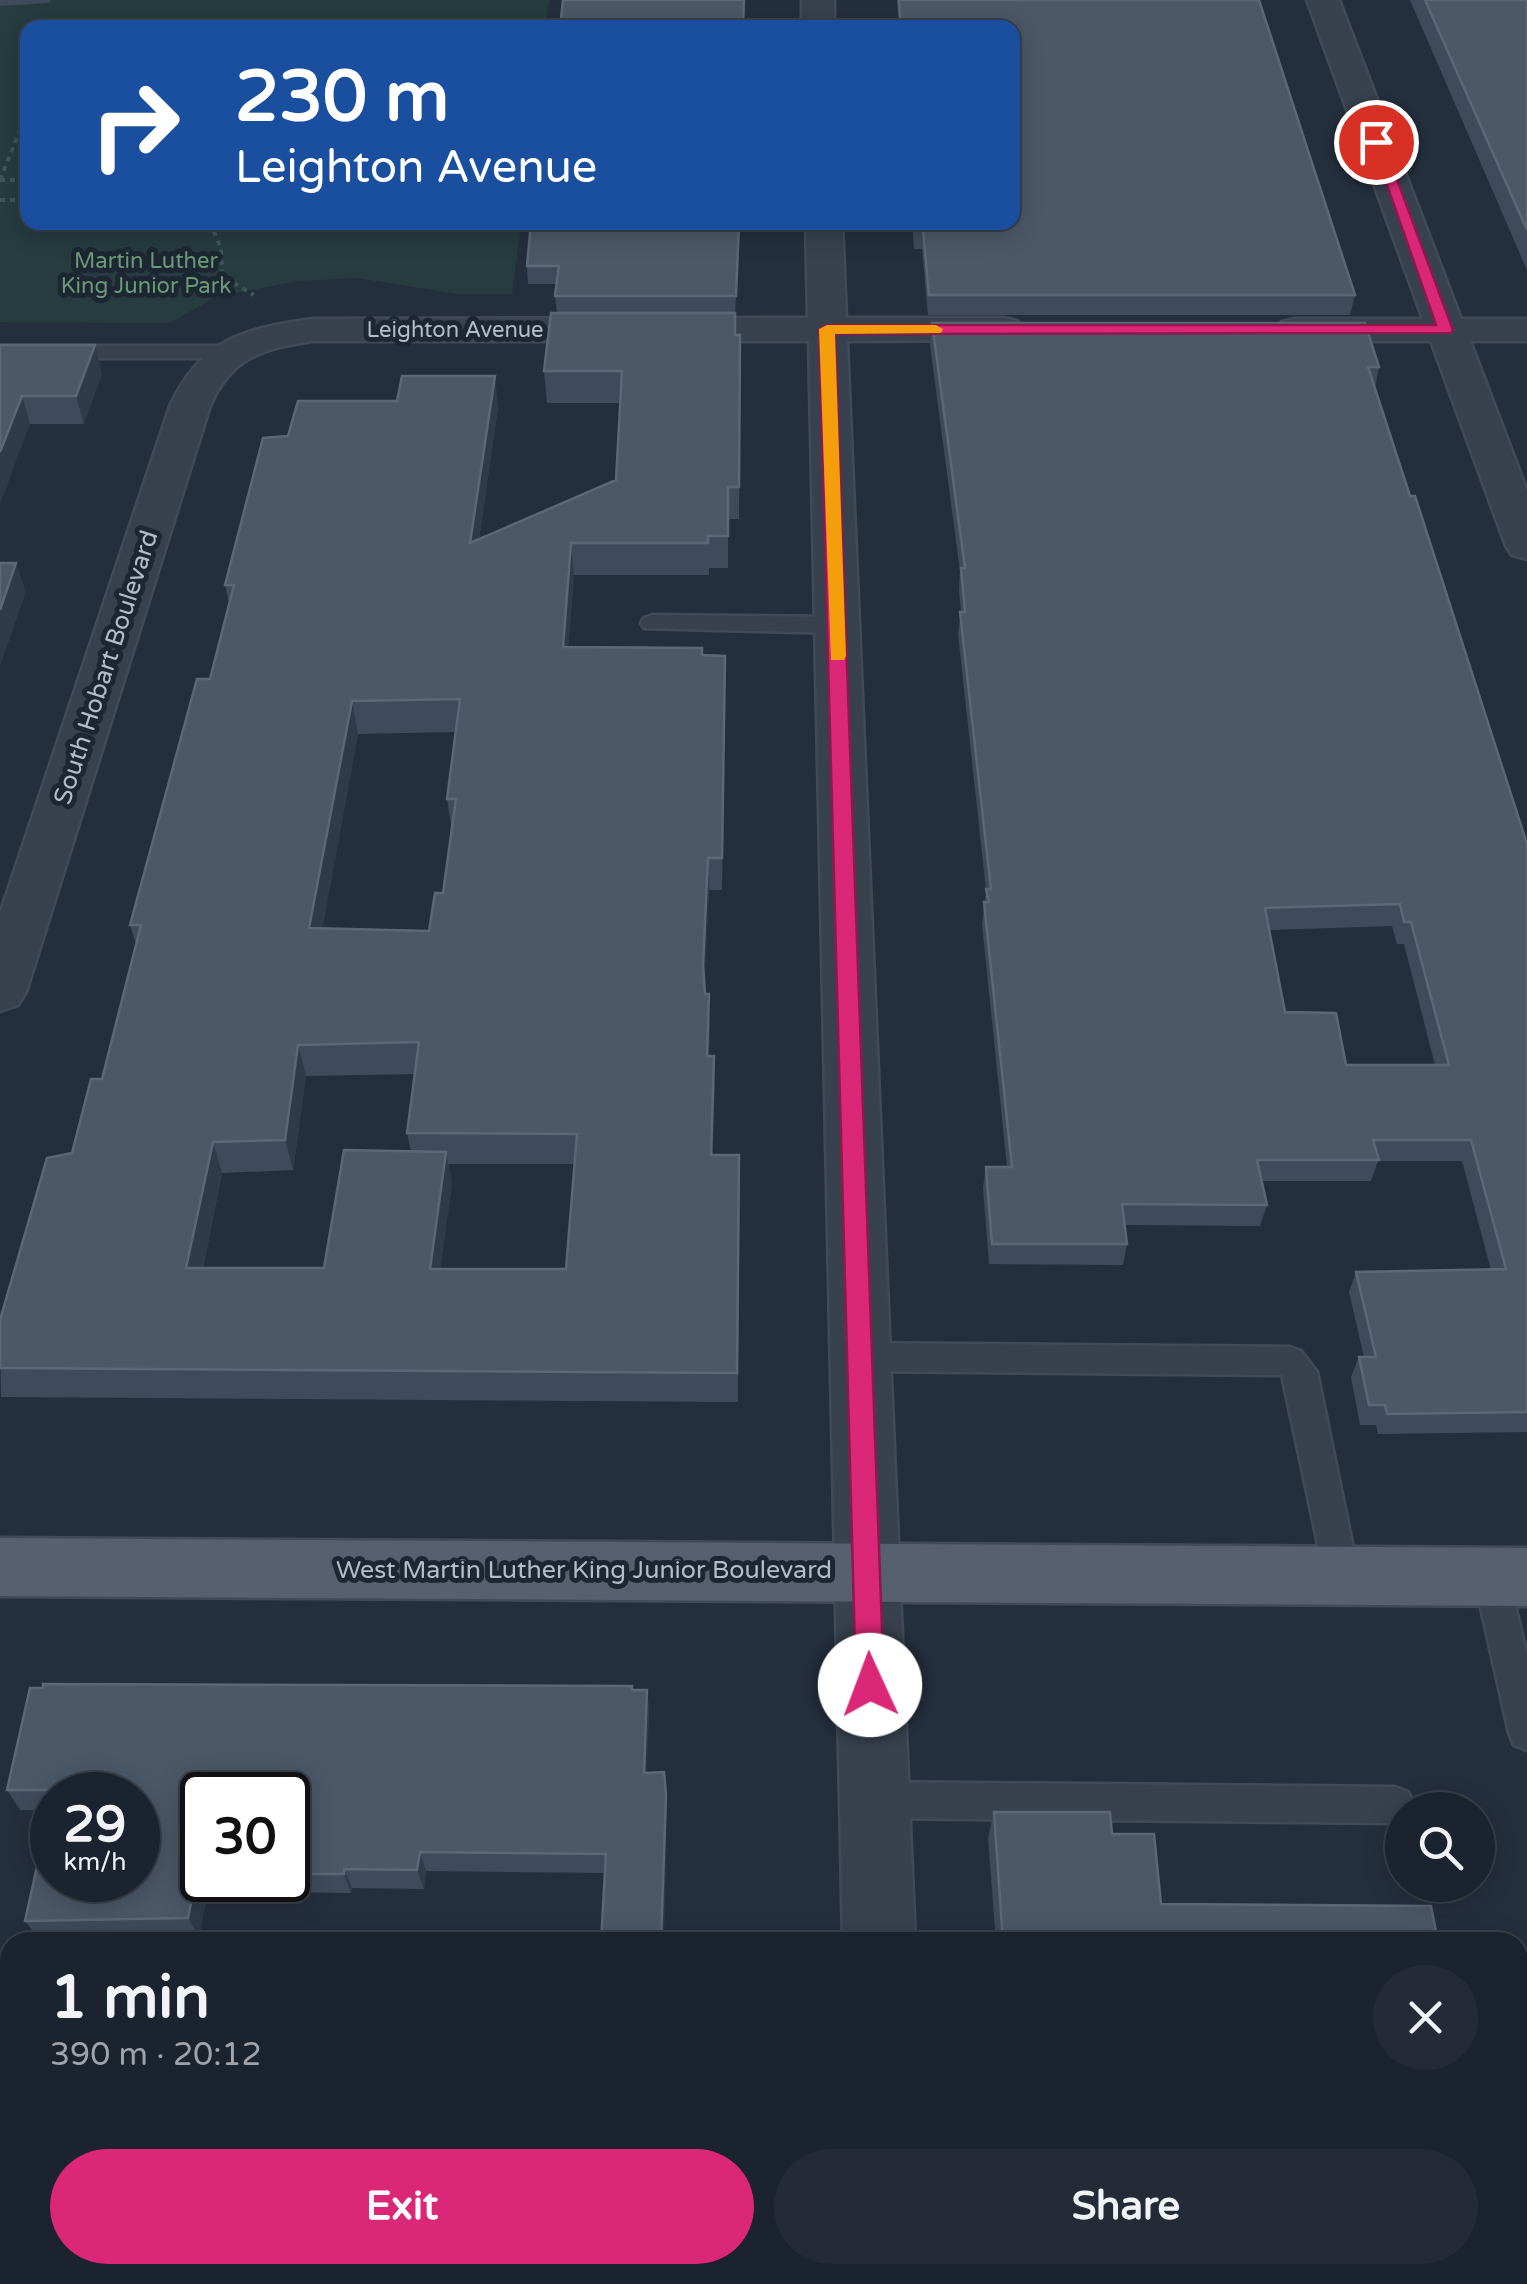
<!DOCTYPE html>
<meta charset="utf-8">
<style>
body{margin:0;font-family:"Varela Round",sans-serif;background:#242b36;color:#f1f3f6;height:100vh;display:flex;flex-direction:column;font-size:38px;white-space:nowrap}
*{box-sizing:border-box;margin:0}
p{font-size:32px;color:#a0a4aa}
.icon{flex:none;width:55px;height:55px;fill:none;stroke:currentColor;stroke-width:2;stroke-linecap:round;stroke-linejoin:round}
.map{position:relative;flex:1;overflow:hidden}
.details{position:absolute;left:0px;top:1932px;width:1528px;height:352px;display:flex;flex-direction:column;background:#1b232e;border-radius:30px 30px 0 0;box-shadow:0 5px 25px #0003,0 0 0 2px #39404a}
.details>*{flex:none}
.hud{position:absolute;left:20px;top:20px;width:1000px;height:210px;border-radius:20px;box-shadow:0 5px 25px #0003,0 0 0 2px #39404a;background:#1a4fa0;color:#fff;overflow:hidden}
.fabs{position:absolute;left:1385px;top:1792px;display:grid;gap:20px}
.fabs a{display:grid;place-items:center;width:110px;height:110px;border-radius:50%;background:#1b232e;box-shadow:0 5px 25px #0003,0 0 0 2px #39404a;font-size:50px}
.speed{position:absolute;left:30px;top:1772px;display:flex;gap:20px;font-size:50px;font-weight:700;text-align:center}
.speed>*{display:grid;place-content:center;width:130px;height:130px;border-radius:50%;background:#1b232e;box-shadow:0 5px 25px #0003,0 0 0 2px #39404a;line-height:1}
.speed small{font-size:25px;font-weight:400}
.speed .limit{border:5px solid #111;border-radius:15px;background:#fff;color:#111}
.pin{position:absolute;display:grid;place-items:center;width:85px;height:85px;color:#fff;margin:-42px;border:5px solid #fff;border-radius:50%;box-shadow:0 2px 10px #0007}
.me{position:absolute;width:110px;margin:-55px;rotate:358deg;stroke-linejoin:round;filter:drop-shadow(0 0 8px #0008)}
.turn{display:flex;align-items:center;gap:35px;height:210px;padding:0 50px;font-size:45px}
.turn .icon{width:130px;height:130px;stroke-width:2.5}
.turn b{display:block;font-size:70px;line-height:85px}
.round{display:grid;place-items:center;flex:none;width:105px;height:105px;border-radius:52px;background:#242b36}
.summary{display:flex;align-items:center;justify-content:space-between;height:170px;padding:0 50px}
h1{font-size:60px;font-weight:700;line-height:75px}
.primary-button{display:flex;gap:20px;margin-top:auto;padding:20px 50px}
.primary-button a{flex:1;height:115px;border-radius:60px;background:#db2777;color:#fff;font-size:40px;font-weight:700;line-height:115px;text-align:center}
.primary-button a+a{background:#242b36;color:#f1f3f6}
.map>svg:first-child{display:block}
</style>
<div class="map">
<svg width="1527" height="2284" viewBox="0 0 1527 2284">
<rect width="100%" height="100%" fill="#242f3e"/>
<path fill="#263c3f" d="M0 0H549L546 27 28 28V222L521 223 512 294H458L357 278 297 281 216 297 170 323 0 322Z"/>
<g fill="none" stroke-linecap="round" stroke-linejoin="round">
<g stroke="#414a57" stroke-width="5">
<path id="service" d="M0 346H227L238 352 227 358H0Z
M653 615 836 617 848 625 836 633 644 628 641 623 644 618Z
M859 1343 1290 1347 1301 1351 1317 1372 1359 1577 1354 1588 1342 1593 1330 1588 1325 1577 1282 1375 859 1371 848 1367 843 1357 848 1347Z
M1491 1561 1503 1566 1508 1577 1527 1655V1750L1514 1745 1509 1733 1474 1577 1479 1566Z
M873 1782 1395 1787 1408 1792 1414 1805 1412 1810H1402V1820L1395 1823 873 1818 860 1813 854 1800 860 1787Z
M0 1964H10V2004H0Z"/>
</g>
<g stroke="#414a57" stroke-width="5">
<path id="minor" d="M802 0H834V28H802Z
M1307 0H1339L1461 319H1527V341H1470L1527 491V559L1512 555 1506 546 1431 341H1295L1282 338 1276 330 1282 322 1295 319H1423Z
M806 222H842L846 318H1004L1017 321 1023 329 1017 337 1004 340 847 341 915 1942H843L809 341H312C262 349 231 357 210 406L26 992 18 1005 0 1011V914L170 406C201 339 243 329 312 319L808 318Z
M851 2275H929V2284H851Z"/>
</g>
<g stroke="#414a57" stroke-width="5">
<path id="primary" d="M0 1538 1527 1548V1606L0 1596Z"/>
</g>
<path stroke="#3f5557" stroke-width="4" stroke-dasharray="5 5" stroke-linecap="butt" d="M0 180 25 118
M0 180H28
M0 200H28
M210 222 221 248 222 276 254 295"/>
<use href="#service" fill="#38414e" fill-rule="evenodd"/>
<use href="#minor" fill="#38414e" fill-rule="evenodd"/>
<use href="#primary" fill="#56606e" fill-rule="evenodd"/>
</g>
<path fill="#3f4b5c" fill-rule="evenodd" d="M0 0H51L49 3 0 6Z
M897 0H1259L1355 295 1350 315H928L922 249H914L912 222H1012V28H899Z
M1410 0H1527V270Z
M740 222 735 315V335H740L739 519H728V568H709V575H574L568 647 702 655 725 688 722 890H709L704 986 710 1026 709 1056H714L713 1155H739L738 1402 1 1397 0 1320 102 1079 136 944 130 925 210 679 229 603 225 585 288 436 498 407 479 539 616 480 620 403H547L544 371 557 313 555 296 557 284H528L527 266ZM456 732 447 799 452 831 443 893 429 931 322 929 358 734ZM415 1074 407 1133 411 1152 324 1268H203L222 1173 293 1170 306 1076ZM448 1164H574L566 1269H440L452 1183Z
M932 323 1379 367 1375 387 1527 844V1432L1378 1434 1376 1425H1360L1351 1377 1359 1357H1364L1349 1292 1356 1272 1491 1270 1462 1161H1378L1371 1181H1262L1267 1205 1260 1226 1125 1225 1127 1244 1123 1265 989 1264 983 1188 986 1167H1007L982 924 986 890 958 634 961 612 959 590 960 571 930 345ZM1392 926 1397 944H1404L1435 1065H1346L1285 1012 1269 930Z
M0 345 102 373 84 424H30Z
M632 1690H647L649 1711 646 1773 666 1791 667 1814 605 1873 426 1871 424 1889 352 1888 351 1893 208 1891 199 1936 39 1939 25 1921 50 1810H20L7 1790ZM202 1795H288V1880H202Z
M994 1812 1112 1834 1161 1904 1438 1942H996L988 1838Z
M1518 2031H1527V2226L1518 2225Z
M1104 2275H1347L1349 2284H1105Z"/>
<path fill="#2f3b4b" d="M95 345 102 373 84 424 76 396Z
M495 376 498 407 474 575 470 543Z
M22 396 30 424 0 504V452Z
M571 543 574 575 566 679 563 647Z
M16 563 26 592 0 666V610Z
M725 656V688L722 890V858Z
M352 701 358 734 317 960 309 928Z
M708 858 709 890 704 996 703 965Z
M709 994 710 1026 708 1087 707 1056Z
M298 1045 306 1076 293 1170 285 1140Z
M714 1056 715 1087 712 1186 711 1155Z
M213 1142 222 1173 197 1298 186 1268Z
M446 1152 452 1183 436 1298 430 1269Z
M647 1690 649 1711 646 1793 644 1773Z
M664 1772 667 1814 664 1942H661Z
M420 1852 426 1871 424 1889 417 1870Z
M344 1869 352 1888 351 1893 344 1874Z
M197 1873 208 1891 199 1936 188 1918Z
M10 2275H23L22 2284H8Z
M234 2275H247L246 2284H233Z"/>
<path fill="#4b5868" stroke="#5c6777" stroke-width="2.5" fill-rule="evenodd" d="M563 0H744L743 28H560Z
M899 0H1259L1355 295H929L923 229H915V222H1012V28H901Z
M1425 0H1527V230Z
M531 222H739L736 296H555L559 266H527Z
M551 313H735V335H740L739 487H728V536H708V543H571L563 647 702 648V655L725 656 722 858H708L703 965 705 994H709L707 1056H714L711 1155H739L737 1373 0 1368V1320L47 1158 72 1153 91 1079H102L141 925H130L197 679H210L234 585H225L263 438 288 436 298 401H397L402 376H495L470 543 616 480 622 371H544ZM460 699 447 799H456L443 893H435L429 931 309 928 352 701ZM419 1042 407 1133 577 1134 566 1269H430L446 1152 344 1150 324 1268H186L213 1142 285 1140 298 1045Z
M932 323H1365L1379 367H1368L1410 496H1415L1527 844V1412L1387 1414 1385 1405H1369L1359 1357H1376L1356 1272 1506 1269 1471 1140H1373L1379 1160H1257L1267 1205 1122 1204 1127 1244H992L986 1167H1012L984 902H989L986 889H991L960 612H965L961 568H965ZM1400 904 1404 922H1411L1449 1065H1346L1336 1013 1285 1012 1265 908Z
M0 345H95L76 396H22L0 452Z
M0 563H16L0 610Z
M43 1684 632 1686V1690H647L644 1773 664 1772 666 1794 661 1942H601L606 1854 420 1852 417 1870 344 1869V1874H288V1795H202V1873H197L188 1918 25 1921 52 1798V1880H138V1795H53L54 1790H7L30 1688H43Z
M994 1812H1110L1112 1834H1154L1161 1904 1431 1906 1438 1942H1003Z
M1518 2031H1527V2207H1518Z
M0 2037H10V2272L8 2284H0Z
M187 2275H234L233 2284H186Z
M354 2275H662L661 2284H352Z
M1115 2275H1347L1349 2284H1116Z"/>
<path fill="#db2777" stroke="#8e194d" stroke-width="2.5" d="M1371 139 1383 142 1453 330 1451 333 835 334 884 1685 880 1694 870 1698 860 1694 856 1685 819 329 827 325H1436Z"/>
<path fill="#f59e0b" d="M936 325 943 329 941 333 835 334 846 656 844 660H831L819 329 827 325Z"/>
<g text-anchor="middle" stroke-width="10" stroke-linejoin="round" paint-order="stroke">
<g font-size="22" fill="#6b9a76" stroke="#1d2633">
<text x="146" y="268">Martin Luther<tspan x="146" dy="25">King Junior Park</tspan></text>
</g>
<g font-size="22" fill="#b4bcc9" stroke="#1d2633">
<text x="455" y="337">Leighton Avenue</text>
</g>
<g font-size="25" fill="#b4bcc9" stroke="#1d2633">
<text transform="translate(105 667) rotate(-72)" y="9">South Hobart Boulevard</text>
<text x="584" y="1578">West Martin Luther King Junior Boulevard</text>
</g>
</g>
</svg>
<div class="fabs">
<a><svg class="icon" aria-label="search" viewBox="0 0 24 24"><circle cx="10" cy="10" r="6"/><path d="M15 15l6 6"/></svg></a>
</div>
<div class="speed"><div>29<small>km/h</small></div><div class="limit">30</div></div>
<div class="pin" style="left:1376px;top:142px;background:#d93025"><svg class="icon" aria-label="arrive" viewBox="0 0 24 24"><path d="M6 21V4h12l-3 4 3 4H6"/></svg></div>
<svg class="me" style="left:870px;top:1685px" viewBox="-20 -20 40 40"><circle r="19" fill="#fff"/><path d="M0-13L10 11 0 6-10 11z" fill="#db2777"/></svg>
<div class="hud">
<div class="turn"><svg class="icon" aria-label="right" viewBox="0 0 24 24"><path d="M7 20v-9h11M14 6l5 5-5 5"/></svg><div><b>230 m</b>Leighton Avenue</div></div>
</div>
<section class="details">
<div class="summary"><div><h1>1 min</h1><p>390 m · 20:12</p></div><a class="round"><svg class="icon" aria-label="close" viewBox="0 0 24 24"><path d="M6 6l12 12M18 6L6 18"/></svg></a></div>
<div class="primary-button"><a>Exit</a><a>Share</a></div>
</section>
</div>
